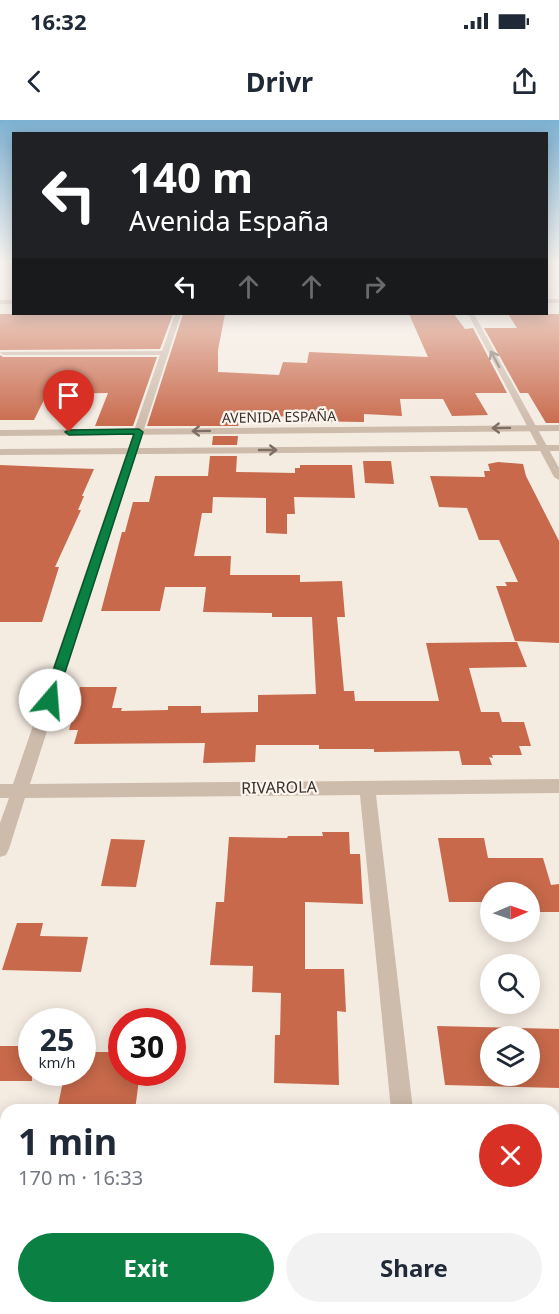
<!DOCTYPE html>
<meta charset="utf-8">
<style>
body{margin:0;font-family:"Noto Sans",sans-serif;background:#f2f2f3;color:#1f2937;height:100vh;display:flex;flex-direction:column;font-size:22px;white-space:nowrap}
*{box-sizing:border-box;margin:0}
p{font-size:20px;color:#747a83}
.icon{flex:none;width:33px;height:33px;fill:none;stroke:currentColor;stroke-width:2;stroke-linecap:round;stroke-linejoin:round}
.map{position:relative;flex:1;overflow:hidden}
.side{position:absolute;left:0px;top:984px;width:560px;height:210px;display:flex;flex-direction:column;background:#fff;border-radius:18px 18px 0 0;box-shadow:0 3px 15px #0003}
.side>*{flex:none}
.hud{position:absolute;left:12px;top:12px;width:536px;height:183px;border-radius:0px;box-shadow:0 3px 15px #0003;background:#202124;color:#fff;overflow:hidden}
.needle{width:39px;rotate:88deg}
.controls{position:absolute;left:480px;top:762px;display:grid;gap:12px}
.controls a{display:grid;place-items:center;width:60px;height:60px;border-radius:50%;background:#fff;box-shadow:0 3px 15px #0003;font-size:30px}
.speed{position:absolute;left:18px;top:888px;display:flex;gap:12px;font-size:30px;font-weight:700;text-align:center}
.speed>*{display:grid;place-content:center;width:78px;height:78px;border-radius:50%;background:#fff;box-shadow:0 3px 15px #0003;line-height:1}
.speed small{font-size:15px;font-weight:400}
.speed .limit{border:9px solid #d22;background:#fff;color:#111}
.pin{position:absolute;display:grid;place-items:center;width:51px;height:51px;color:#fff;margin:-62px -26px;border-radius:50% 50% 50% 0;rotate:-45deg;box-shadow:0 0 6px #0007}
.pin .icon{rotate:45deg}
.me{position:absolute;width:66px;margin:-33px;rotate:18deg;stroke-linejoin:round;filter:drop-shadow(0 0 4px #0008)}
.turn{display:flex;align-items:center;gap:21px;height:126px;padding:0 18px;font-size:27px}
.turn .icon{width:78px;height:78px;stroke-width:2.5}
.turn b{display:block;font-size:42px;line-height:51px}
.lanes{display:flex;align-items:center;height:57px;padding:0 18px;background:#0003;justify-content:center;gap:30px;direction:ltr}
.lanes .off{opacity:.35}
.round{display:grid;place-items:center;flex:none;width:63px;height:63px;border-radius:32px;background:#f2f2f3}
.headline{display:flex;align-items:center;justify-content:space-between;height:102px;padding:0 18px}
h1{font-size:36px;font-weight:700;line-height:45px}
.action{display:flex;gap:12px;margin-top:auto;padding:12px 18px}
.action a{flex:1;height:69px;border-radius:36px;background:#0b8043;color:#fff;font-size:24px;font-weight:700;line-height:69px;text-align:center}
.action a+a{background:#f2f2f3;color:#1f2937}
.status{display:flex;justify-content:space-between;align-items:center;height:42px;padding:0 30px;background:#fff;direction:ltr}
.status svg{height:16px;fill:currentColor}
header{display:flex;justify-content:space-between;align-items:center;height:78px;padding:0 18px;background:#fff;font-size:27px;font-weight:700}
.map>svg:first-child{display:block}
</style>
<div class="status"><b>16:32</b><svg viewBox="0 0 49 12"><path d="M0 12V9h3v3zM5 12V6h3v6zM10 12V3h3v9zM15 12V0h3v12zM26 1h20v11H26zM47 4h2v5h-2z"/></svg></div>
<header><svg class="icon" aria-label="back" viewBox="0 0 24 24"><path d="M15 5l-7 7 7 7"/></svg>Drivr<svg class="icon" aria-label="share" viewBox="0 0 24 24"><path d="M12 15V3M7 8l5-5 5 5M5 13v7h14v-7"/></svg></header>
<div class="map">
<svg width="559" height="1194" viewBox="0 0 559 1194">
<rect width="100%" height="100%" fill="#f4ebe1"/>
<path fill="#c8694b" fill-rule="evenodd" d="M0 194H173L160 229 0 230Z
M183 194H225L218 230V252L279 255 283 242 307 243 309 232 428 237 409 194H454L465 209 473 208 507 273H475L488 295 452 296 443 279H400L402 296 364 294V302L298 301V297L243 295 238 306H147Z
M508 194H559V303H546L528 273H520L484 208H517Z
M0 235 3 237H157L133 306H95L108 273 47 274 34 300H0Z
M213 316H238L237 325H212Z
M210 336H237L236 352 295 353V348H300V345H352L355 378 294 377 295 394H287V414L266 413V378L213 377 212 393H202L194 436H231L230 455H300V462L342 461 345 497H337L344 571H354L355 581H439L426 523 517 522 527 547 469 548 481 592H499L502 602H524L531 626H519L522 635H492L493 638 489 637 492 645H462L459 631 374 632V629H319V625H256L255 642 203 643 205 623 74 624 78 610H69L80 567H117L112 588H122L121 591 168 590V586H201V593L258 592V575L316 574 312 497H272V493L203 492 206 467H165L160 491H101L122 412H125L133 382H149L155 356H208Z
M363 341H391L394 364 365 363Z
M498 342 523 344 526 356 559 421V523L515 521 496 466H507L505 462H518L499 420H479L467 388 439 387 430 356 485 357 484 351H490L488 344Z
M0 345 94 349 82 376H84L78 390H81L55 447H59L42 502H0Z
M322 712H349L350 734H360L363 784 305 782V849H344L346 892 337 891 339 965 274 963 275 915H280L281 873 252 872 253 846 210 845 216 782H224L229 717 287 718 288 716H323Z
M438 718H484L488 738H543L551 765 559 764V792H530V772H490V782H449Z
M111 719 145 720 136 767 101 766Z
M17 803H43L40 816 88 817 81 852 2 850Z
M437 906 559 909V968L445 965ZM490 916H530V956H490Z
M0 926H32V961H0Z
M82 932H122V952H140L135 990H57L65 952H82Z"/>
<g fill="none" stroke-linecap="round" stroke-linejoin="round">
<path fill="#cdbbac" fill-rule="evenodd" d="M546 179H559V183H546Z
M0 180H14V184H0Z
M175 194H181L30 664 559 659V673L376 675 413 990H391L360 675 25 678 9 729 6 735 0 737V703L9 678H0V664H13L160 235H3L0 232 162 231Z
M468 194H474L559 348V360L554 357Z
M411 1188H437V1194H411Z"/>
<path fill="#cdbbac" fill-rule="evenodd" d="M559 305V311L0 316V310Z
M559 325V331L0 335V329Z"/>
</g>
<defs><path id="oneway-shaft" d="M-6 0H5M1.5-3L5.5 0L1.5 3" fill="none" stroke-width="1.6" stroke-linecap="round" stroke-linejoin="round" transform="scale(1.5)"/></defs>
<g stroke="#7d6f65">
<use href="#oneway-shaft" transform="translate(495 239) rotate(-118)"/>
<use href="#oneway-shaft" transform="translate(501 308) rotate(179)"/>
<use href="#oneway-shaft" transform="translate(201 311) rotate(179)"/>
<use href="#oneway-shaft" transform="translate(268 330)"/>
</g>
<linearGradient id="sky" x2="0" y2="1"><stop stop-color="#7eb2d2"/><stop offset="0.46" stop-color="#faf6f2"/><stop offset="1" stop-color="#faf6f2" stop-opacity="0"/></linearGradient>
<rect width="559" height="308" fill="url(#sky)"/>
<path fill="#0b8043" stroke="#07532c" stroke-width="1.5" d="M139 309 143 312 56 580 54 584H45L43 580 134 314 69 315 65 312 69 310Z"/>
<g text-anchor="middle" stroke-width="4.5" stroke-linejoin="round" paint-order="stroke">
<g font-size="14" fill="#3b302b" stroke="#fbf5ee">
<text transform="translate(279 297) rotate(-1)" y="5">AVENIDA ESPAÑA</text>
</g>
<g font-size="16" fill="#3b302b" stroke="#fbf5ee">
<text transform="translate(279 667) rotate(-1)" y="6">RIVAROLA</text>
</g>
</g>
</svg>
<div class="controls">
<a><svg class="needle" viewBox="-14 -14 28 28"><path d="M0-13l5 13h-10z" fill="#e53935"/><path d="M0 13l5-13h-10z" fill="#747a83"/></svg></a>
<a><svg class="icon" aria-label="search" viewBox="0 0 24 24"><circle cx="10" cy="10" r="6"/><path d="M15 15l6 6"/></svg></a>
<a><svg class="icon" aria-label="layers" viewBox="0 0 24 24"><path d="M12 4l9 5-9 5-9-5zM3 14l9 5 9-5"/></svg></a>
</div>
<div class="speed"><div>25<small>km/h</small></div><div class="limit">30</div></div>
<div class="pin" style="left:69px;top:312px;background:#d93025"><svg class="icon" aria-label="arrive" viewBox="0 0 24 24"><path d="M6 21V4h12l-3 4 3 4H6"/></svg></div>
<svg class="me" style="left:50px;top:580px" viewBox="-20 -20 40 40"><circle r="19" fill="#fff"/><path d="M0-13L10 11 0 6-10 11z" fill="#0b8043"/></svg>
<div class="hud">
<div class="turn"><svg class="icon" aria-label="left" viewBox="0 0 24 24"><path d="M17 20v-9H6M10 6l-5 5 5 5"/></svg><div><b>140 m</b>Avenida España</div></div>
<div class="lanes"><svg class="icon" aria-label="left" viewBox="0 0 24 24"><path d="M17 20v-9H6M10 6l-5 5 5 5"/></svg><svg class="icon off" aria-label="ahead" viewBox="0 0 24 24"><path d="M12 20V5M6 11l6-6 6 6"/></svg><svg class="icon off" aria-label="ahead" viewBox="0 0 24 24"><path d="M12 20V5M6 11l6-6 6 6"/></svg><svg class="icon off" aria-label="right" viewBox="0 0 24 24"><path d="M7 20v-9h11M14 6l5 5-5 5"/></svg></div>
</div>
<section class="side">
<div class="headline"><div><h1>1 min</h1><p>170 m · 16:33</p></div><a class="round" style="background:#d93025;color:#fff"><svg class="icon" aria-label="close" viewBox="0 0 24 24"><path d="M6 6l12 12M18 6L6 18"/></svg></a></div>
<div class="action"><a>Exit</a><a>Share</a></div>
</section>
</div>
